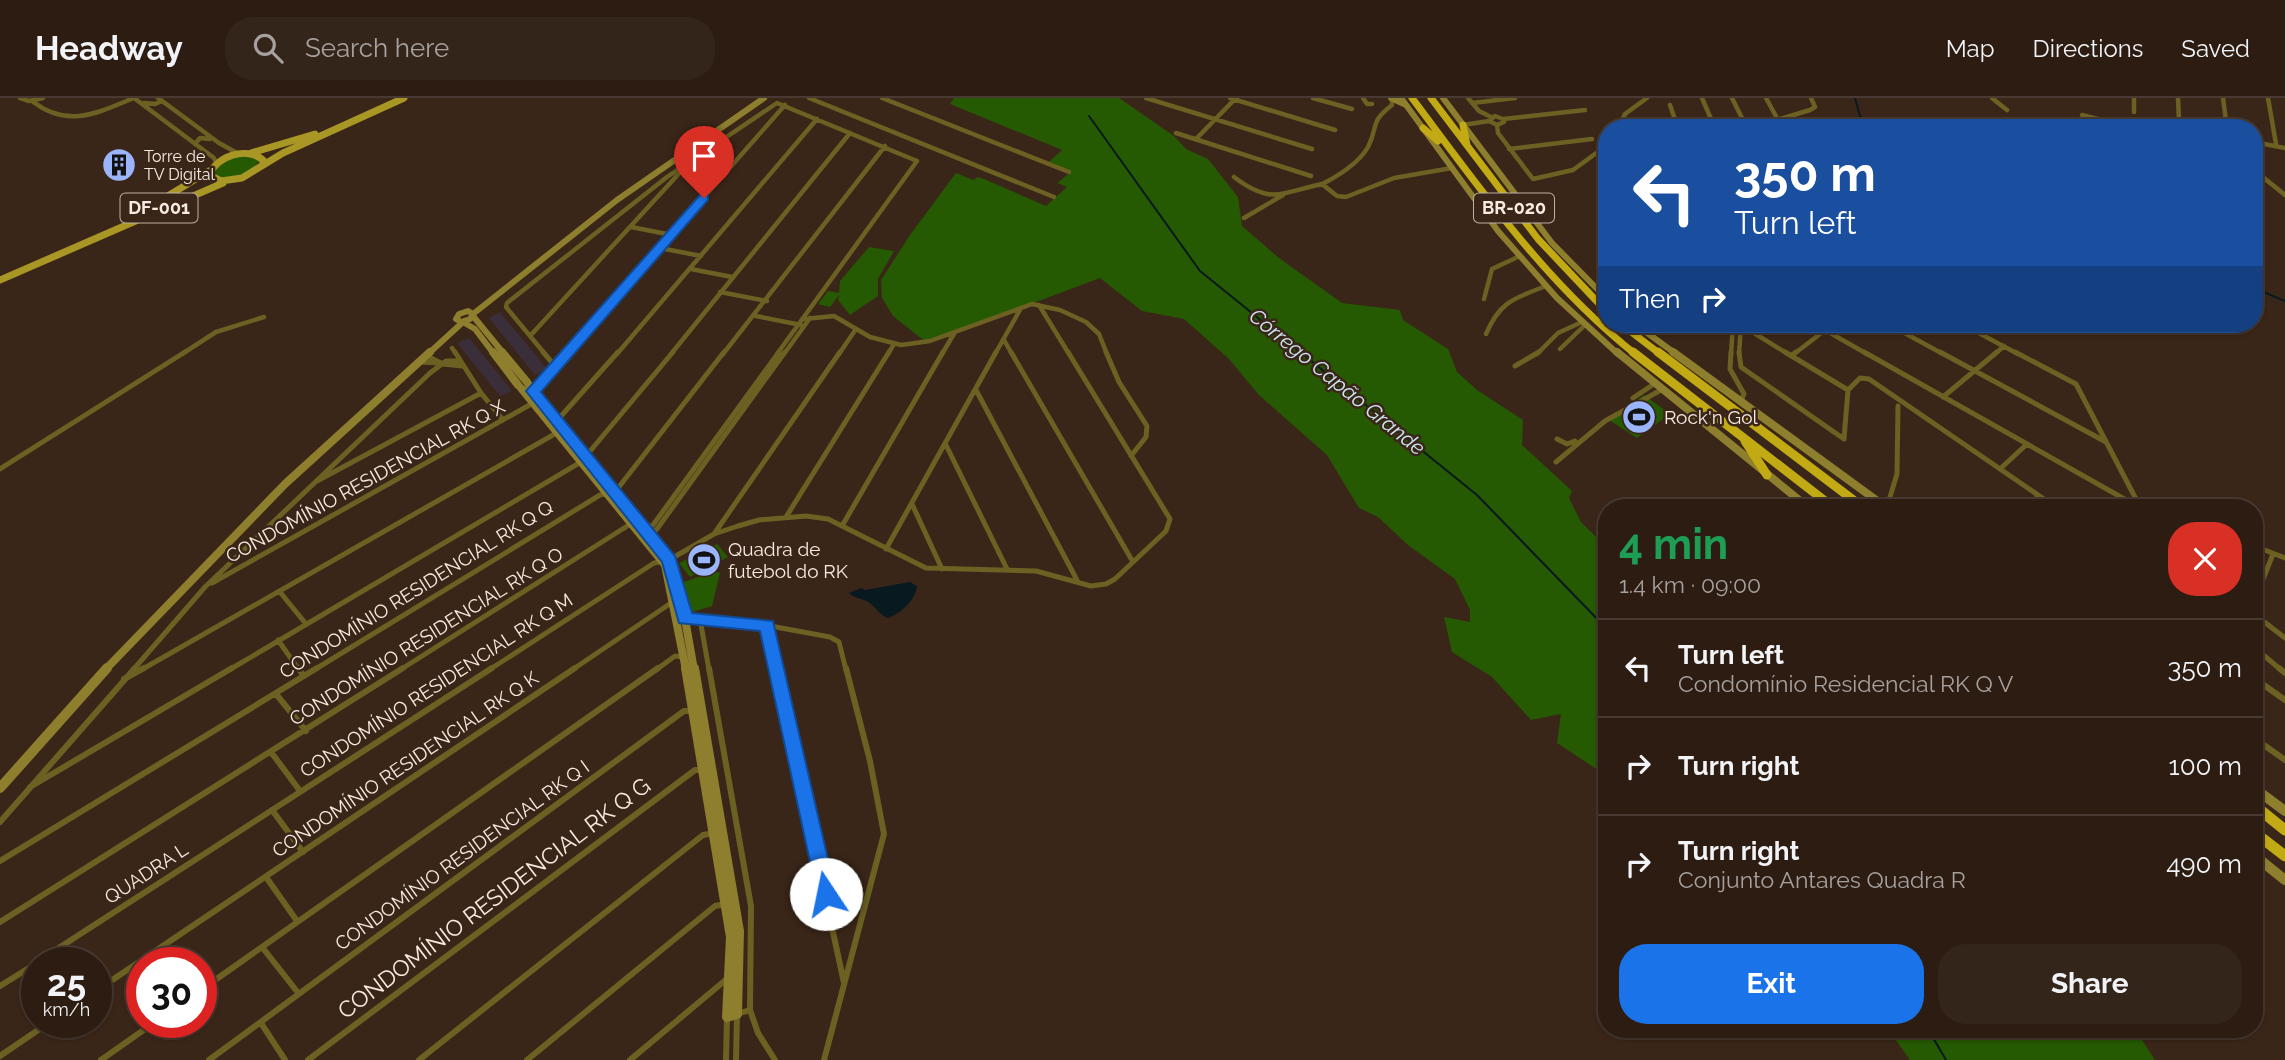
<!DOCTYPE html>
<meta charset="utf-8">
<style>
body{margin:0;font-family:Raleway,sans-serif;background:#34251b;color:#f1f3f6;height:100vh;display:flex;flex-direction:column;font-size:26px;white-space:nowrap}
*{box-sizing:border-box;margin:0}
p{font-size:23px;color:#a6a19f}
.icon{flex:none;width:38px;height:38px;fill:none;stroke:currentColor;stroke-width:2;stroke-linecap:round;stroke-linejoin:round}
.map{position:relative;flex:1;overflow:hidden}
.drawer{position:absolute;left:1598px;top:401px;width:665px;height:539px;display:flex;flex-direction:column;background:#2c1c12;border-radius:28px;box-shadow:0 2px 5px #0004,0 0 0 2px #483a32}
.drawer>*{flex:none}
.top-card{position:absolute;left:1598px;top:21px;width:665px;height:214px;border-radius:28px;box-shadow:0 2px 5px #0004,0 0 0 2px #483a32;background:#1a4fa0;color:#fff;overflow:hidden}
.speed{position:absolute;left:21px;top:849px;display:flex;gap:14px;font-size:35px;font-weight:700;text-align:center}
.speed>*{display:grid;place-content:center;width:91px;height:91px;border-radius:50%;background:#2c1c12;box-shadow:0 2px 5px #0004,0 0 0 2px #483a32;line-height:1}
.speed small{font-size:18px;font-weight:400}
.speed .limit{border:10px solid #d22;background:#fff;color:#111}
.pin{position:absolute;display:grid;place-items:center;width:60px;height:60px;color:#fff;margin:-72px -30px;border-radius:50% 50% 50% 0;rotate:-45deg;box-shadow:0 0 7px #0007}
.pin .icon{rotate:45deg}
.me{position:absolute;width:77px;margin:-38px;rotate:349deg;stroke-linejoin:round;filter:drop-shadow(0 0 5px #0008)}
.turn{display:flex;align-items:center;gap:24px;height:147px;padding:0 21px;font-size:32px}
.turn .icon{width:91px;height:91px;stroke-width:2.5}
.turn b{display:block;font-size:49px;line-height:60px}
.then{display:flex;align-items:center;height:66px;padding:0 21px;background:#0003;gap:14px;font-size:26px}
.round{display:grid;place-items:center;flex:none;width:74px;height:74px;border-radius:28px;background:#34251b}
.headline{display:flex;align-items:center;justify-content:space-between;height:119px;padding:0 21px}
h1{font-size:42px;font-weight:700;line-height:52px;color:#1e9e55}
.action{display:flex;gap:14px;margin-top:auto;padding:14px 21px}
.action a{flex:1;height:80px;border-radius:28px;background:#1a73e8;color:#fff;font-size:28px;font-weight:700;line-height:80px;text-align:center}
.action a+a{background:#34251b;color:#f1f3f6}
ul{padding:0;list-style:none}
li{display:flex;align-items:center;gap:21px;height:98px;padding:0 21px;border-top:2px solid #483a32}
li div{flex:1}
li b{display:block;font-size:26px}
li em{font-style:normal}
header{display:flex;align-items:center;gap:42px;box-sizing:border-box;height:98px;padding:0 35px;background:#2c1c12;border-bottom:2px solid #483a32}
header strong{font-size:33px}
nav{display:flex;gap:38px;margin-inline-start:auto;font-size:24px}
.search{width:490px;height:63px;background:#34251b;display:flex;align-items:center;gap:18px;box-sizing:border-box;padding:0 24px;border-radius:28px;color:#a6a19f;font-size:26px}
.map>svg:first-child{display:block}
</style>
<header>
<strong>Headway</strong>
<div class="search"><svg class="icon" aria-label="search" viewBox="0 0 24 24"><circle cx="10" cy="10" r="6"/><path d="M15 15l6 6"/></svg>Search here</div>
<nav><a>Map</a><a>Directions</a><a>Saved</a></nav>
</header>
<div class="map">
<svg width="2285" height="962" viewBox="0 0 2285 962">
<rect width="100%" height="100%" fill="#3a2618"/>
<path fill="#3b2e3b" d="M500 214 547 271 535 277 489 220Z
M469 240 512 293 500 298 457 245Z"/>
<path fill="#255902" d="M954 0H1119L1174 38 1186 51 1208 61 1238 99 1242 128 1279 160 1342 205 1400 212 1403 222 1448 251 1457 274 1477 292 1523 322 1522 347 1572 393 1569 400 1581 424 1606 449V665L1601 674 1557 645 1561 616 1531 622 1492 579 1452 554 1444 519 1470 524V512L1455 481 1408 447 1378 419 1359 410 1327 357 1259 297 1229 261 1184 221 1142 213 1100 180 927 245 893 218 882 200 881 182 910 137 956 75 973 82 978 79 984 81 1046 108 1067 89 1057 85 1071 74 1049 64 1062 52 950 6Z
M246 57 259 63 250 76 215 81 213 70 223 63Z
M869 149 894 153 878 181V198L850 217 838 202 839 197 830 209 818 206 828 193 839 195 840 183Z
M1644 297 1670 316 1637 340 1609 322Z
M717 446 728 459 690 479 679 465Z
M714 473 720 475 712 508 686 516 681 485Z
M1888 931H2135L2155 962H1910Z"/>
<path fill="#091920" d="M910 484 917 488C916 502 900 516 888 520 880 517 877 511 870 505 863 500 855 501 849 495L861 490 865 492Z"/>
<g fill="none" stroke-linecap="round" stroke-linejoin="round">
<path stroke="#091920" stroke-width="2" d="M1855 0 1860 18 1876 30
M1089 18 1200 173 1477 397 1606 530
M2254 190 2285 203
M1928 931 1946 962"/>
<path stroke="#6c6122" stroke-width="4.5" d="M20 0 29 3 43 0
M158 0 219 45 239 56
M809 0 1054 99
M882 0 1069 74
M1146 0 1312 51
M1230 0 1335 32
M1313 0 1352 11
M1363 0 1367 6H1372
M1468 0 1479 13 1491 19
M1702 0 1715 30
M1732 0 1747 30
M1766 0 1778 22
M1992 0 2007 12
M2134 0V14
M2178 0 2179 23
M2223 0 2227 30
M2268 0 2276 46
M32 3C68 31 97 15 134 0L214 60 216 65
M144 5 155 6 162 3
M1472 5 1515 0
M1670 7 1678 30
M2082 17 2133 30
M1495 18 1503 21 1504 24 1497 27 1489 23Z
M1503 21 1585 12
M1463 27 1489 23
M1497 27 1498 35 1533 81 1573 72 1606 48
M1618 30 1625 16 1647 0
M1750 30 1810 12 1815 9 1811 0
M1176 35 1311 78
M1196 41 1236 0
M2254 44 2285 50
M195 46 200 40 210 41
M1509 51 1592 41
M2254 72 2285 97
M1234 79C1271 107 1280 95 1322 86L1337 98 1346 99 1394 80 1452 70
M1320 87C1337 79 1359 65 1368 49 1379 27 1369 25 1392 7V2
M2254 92 2261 131
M1244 120 1283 97
M631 129 672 137
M660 150 701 158
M691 171 732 179
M720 194 767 203
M1484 201 1492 171 1520 158
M1039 207 1069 256
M756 218 801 227
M804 221 834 218 870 239 901 247 930 243 1032 206 1060 212 1086 224 1099 236 1107 256
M1888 226 1943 256
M1962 226 2018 256
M1741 227 1788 256
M1825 232 1867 256
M1486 236C1500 203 1515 200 1546 188
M530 238 684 70
M1004 242 1012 256
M452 250 456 256
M1560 251 1585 227
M182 256 216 234 264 219
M545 256 506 209 507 205 667 79 777 5 917 63 777 256
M566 256 785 7
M617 256 817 21
M671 256 850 35
M723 256 885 48
M784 256 810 220
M839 256 856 231
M888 256 894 246
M942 256 955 234
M995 256 1021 210
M1537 256 1558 235 1582 224
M1731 256 1733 226
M1739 256 1741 227
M1794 256 1833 226
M1995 256 2004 248"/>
<path stroke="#6c6122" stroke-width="5" d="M455 254 481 295 503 322
M543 254 555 268
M1011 254 1133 464
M1106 254 1119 284 1147 328 1146 339 1131 358
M1731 254 1730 271 1744 296 1741 303
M1739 254 1741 269 1844 341 1848 292
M1785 254 1848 292
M1864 254 2135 407
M1940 254 2106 344
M2015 254 2076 286 2138 405
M425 257 443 266 462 268
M1791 258 1796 254
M419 264 440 265
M1515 268 1539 254
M976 292 1078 484
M1848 292 1860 280 1869 281 2057 410
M532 294 567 254
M1943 299 1997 254
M1633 300 1654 286
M554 326 618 254
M1557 341 1567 346 1575 343
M946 347 1007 471
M1556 364 1605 323 1661 292
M0 371 185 254
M2000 371 2027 346
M317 383 481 295
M2037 396V410
M912 406 942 471
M2136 406 2153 410
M1887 409 1897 376 1898 308
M786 419 889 254
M842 428 943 254
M644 430 653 427 779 254
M714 436 840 254
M647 439 657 431 785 254
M2254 448 2285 460
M886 451 996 254
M212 485 533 305
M280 494 306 526
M2254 504 2273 456
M2254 516 2285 540
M682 521 765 527 830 539 839 544 846 572
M700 521 709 572
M767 527 777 572
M278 542 299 572
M2254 549 2281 572
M133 572 205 489 430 275 446 263H459
M141 572 560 333
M229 572 581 364 673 254
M314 572 600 397 615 394 724 254
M400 572 632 425
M489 572 654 465 669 462 714 436 738 428 759 422 806 418 828 421 926 470 1036 473 1091 488 1106 486 1115 481 1166 433 1170 421 1068 254
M572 572 674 503
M656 572 675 558 684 559"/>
<path stroke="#6c6122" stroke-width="6" d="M298 570 304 578
M709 570 751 808 750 912 758 935 775 962
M776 570 844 885
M2279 570 2285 575
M2254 580 2285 602
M124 581 144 570
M276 596 306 633
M2254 640 2285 662
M271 654 300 693
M30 689 232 570
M272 712 303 754
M0 724 135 570
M0 763 317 570
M266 779 297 823
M0 824 403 570
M262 849 299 896
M37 864 492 570
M0 888 37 865
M201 892 658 570
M96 893 575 570
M261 925 285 962
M2180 931 2190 937 2189 931
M0 958 50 924
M101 962 155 924
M209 962 684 613H694
M308 962 695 672H705
M419 962 703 737 715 735
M527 962 715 808 725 806
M630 962 728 880
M726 962 727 919
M736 962 737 916 750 912
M824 962 884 736 870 663 846 570"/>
<path stroke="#8d7f2e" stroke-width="6" d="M1391 0 1406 7
M1401 0 1498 133 1557 200 1618 256
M1443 0 1552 145 1606 200
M468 213 473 216 470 221 461 224 456 221 459 216Z
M473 216 617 102 764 0
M473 218 504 256
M1635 226 1676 256
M428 256 463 224 475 231 494 256"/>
<path stroke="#8d7f2e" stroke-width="8" d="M493 254 518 287
M502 254 527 284
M1617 254 1809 410
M1673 254 1887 410
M529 287 556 325 669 462 685 521 694 572
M521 290 665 467 686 572
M105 572 285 386 430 254"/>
<path stroke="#8d7f2e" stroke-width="10" d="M686 570 731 839 727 919 737 916 739 833 694 570
M0 690 107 570
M2254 690 2285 713
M2254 757 2285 782"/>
<path stroke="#a89625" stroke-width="7" d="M251 55 315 36
M263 66V62C246 48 217 58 209 77L221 83 242 80 283 55 404 0
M143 113 209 73
M0 182 223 85"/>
<path stroke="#c1aa13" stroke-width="7" d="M1412 0C1481 92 1545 184 1635 256
M1431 0 1538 141 1606 213
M1463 27 1467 47
M1423 30 1438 43
M1621 226 1660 256"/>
<path stroke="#c1aa13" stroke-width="9" d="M1633 254 1834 410
M1658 254 1864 410
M1745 343 1767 377"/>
<path stroke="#c1aa13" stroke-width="11" d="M2254 707 2285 732
M2254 734 2285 758"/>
</g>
<path fill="#1a73e8" stroke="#114b97" stroke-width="2" d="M704 96 708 97V102L541 294 675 458 692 515 773 523 836 796 833 802 826 805 820 802 817 796 760 533 679 525 662 464 526 293 700 97Z"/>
<defs>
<g id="building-disc" transform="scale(1.75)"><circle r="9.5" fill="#9bb5fd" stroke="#3a2618"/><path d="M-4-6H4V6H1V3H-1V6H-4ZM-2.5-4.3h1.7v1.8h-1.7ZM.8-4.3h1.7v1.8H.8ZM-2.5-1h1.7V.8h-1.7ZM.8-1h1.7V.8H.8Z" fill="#111"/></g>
<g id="stadium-disc" transform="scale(1.75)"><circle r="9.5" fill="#9bb5fd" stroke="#3a2618"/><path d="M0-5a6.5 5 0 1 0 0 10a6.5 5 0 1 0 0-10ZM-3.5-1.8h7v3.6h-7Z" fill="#111"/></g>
</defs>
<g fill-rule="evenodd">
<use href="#building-disc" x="119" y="67"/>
<use href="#stadium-disc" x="1639" y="319"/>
<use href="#stadium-disc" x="704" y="462"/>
</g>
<g text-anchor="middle" stroke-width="5" stroke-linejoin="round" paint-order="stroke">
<g font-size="16" fill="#f8ebe1" stroke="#3a2618" text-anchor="start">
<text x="144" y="64">Torre de<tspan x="144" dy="18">TV Digital</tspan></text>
</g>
<g fill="#3a2618" stroke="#bfb0a5" stroke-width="2">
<rect x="120.5" y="95.5" width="77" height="29" rx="5"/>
<rect x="1474" y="95.5" width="80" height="29" rx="5"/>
</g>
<g font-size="18" font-weight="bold" fill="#f8ebe1">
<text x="159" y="116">DF-001</text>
<text x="1514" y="116">BR-020</text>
</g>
<g font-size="19" fill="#f8ebe1" stroke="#3a2618" text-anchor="start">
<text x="1664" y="326">Rock'n Gol</text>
<text x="728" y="458">Quadra de<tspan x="728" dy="22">futebol do RK</tspan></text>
</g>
<g font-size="19" fill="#f8ebe1" stroke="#3a2618">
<text transform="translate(365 383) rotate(-29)" y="7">CONDOMÍNIO RESIDENCIAL RK Q X</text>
<text transform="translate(416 491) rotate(-32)" y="7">CONDOMÍNIO RESIDENCIAL RK Q Q</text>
<text transform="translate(426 538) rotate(-32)" y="7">CONDOMÍNIO RESIDENCIAL RK Q O</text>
<text transform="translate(436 587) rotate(-33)" y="7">CONDOMÍNIO RESIDENCIAL RK Q M</text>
<text transform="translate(405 666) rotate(-34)" y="7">CONDOMÍNIO RESIDENCIAL RK Q K</text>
<text transform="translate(462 757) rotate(-36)" y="7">CONDOMÍNIO RESIDENCIAL RK Q I</text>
<text transform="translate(146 775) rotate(-33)" y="7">QUADRA L</text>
</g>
<g font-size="21" font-style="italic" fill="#cee7f3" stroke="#3a2618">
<text transform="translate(1337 284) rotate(39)" y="7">Córrego Capão Grande</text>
</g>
<g font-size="23" fill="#f8ebe1" stroke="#3a2618">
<text transform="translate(494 800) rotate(-37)" y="8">CONDOMÍNIO RESIDENCIAL RK Q G</text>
</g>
</g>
</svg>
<div class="speed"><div>25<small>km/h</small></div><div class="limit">30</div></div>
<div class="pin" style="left:704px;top:100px;background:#d93025"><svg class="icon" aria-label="arrive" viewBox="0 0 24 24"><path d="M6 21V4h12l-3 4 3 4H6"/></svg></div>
<svg class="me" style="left:826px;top:796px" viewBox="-20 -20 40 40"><circle r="19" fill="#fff"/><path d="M0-13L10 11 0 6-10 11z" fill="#1a73e8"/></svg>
<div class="top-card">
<div class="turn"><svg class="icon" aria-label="left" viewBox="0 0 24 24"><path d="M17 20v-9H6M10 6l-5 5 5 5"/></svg><div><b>350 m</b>Turn left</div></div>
<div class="then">Then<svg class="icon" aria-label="right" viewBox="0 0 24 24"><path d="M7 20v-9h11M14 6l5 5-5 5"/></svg></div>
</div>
<section class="drawer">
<div class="headline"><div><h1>4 min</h1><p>1.4 km · 09:00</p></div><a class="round" style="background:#d93025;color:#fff"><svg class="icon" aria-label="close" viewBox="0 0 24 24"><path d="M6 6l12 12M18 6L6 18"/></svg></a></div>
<ul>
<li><svg class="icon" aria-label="left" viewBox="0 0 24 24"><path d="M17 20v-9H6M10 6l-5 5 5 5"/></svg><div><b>Turn left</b><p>Condomínio Residencial RK Q V</p></div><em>350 m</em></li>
<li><svg class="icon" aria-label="right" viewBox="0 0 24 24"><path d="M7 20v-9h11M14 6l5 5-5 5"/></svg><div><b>Turn right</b></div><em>100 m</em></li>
<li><svg class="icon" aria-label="right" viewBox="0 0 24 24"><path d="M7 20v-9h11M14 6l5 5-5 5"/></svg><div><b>Turn right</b><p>Conjunto Antares Quadra R</p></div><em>490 m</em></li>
</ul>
<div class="action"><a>Exit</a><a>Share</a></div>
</section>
</div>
